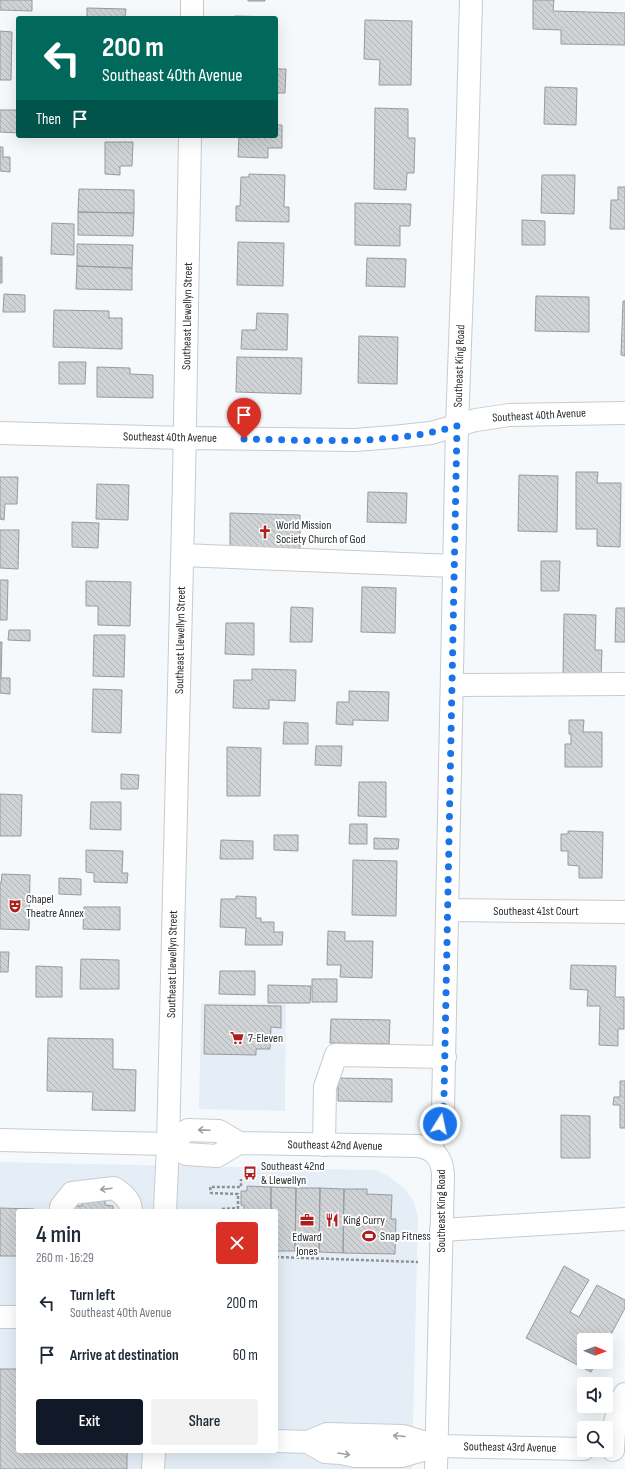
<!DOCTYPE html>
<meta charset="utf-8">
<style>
body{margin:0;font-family:"Sofia Sans Condensed",sans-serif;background:#f2f2f3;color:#1f2937;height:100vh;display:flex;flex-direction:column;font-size:15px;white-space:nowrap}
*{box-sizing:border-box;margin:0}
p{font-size:13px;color:#747a83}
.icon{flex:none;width:22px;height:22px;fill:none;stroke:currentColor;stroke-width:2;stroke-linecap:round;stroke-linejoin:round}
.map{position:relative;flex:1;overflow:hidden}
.side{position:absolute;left:16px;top:1209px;width:262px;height:244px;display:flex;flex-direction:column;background:#fff;border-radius:4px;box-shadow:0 4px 16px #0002}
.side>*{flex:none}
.top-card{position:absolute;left:16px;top:16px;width:262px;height:122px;border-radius:4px;box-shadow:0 4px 16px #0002;background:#00695c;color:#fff;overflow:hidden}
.needle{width:26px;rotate:91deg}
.tools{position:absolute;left:577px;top:1333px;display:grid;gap:8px}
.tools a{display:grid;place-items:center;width:36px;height:36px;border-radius:4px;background:#fff;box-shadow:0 4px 16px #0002;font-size:20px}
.pin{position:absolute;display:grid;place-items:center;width:34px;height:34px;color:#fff;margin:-41px -17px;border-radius:50% 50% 50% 0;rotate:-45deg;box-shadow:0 0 4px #0007}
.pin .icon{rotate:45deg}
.me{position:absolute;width:44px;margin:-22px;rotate:10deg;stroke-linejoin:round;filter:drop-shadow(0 0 3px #0008)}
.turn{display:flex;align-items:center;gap:14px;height:84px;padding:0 20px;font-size:18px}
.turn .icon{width:52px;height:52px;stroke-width:2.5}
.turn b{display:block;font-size:28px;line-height:34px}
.then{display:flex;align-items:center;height:38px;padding:0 20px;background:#0003;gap:8px;font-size:15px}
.round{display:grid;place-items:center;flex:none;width:42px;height:42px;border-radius:4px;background:#f2f2f3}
.summary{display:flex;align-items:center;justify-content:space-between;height:68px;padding:0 20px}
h1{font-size:24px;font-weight:600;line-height:30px}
.action{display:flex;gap:8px;margin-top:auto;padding:8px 20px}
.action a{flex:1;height:46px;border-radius:4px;background:#111827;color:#fff;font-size:16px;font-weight:600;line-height:46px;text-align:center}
.action a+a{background:#f2f2f3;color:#1f2937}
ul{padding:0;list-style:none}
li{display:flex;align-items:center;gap:12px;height:52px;padding:0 20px}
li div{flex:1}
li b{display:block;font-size:15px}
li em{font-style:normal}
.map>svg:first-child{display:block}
</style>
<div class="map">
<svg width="625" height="1469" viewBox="0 0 625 1469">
<defs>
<pattern id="building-back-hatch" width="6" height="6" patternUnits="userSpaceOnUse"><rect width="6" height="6" fill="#d0d3d6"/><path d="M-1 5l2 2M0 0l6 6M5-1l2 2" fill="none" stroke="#b3b5b8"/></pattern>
</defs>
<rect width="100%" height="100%" fill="#f6f9fc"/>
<path fill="#e5eef7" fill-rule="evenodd" d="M201 1003 286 1004 285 1111 199 1109Z
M0 1162 376 1170 388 1176 394 1180 406 1190 414 1202 418 1217 412 1469H0ZM18 1211H276V1451H18Z"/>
<path fill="url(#building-back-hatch)" stroke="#989b9e" d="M0 0H32V11L0 10Z
M248 0H265V1H248Z
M533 0H554L553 11 625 13V45L561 44V30L533 29Z
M87 8 126 9 125 18H87Z
M235 16 275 17V18H235Z
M365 20 412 21 411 85H379L380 60 364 59Z
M0 31 12 32 11 80H0Z
M276 69H286L285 93H276Z
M545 87 577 88 576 125 544 124Z
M375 108 408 109V138H415L414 173H407L406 190 374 189Z
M0 110H18V133L0 132Z
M276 125H282V148H268V158L238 157 239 136H276Z
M105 142H133L132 166H120V175L105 174Z
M0 147H3V157H10V172L0 171Z
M249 174 285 175 284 207H289V222L236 221V206H240L241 177H249Z
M542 175H575L574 214 541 213Z
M618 187H625V229H610L611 200H618Z
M79 189 134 190V213L78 212Z
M355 203 411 204 410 226H400V246L355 245Z
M78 212 134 213 133 236 78 235Z
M522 220 545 221V245H522Z
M52 223 74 224V255L51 254Z
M238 242 284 243 283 286 237 285Z
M77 244 133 245 132 268 77 266Z
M0 257H2V283H0Z
M367 258 406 259 405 287 366 286Z
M77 266 132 268V290L76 289Z
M4 294 25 295V312H3Z
M536 296 589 297V332L535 331Z
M623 301H625V356L621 355Z
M54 310 109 311V318H122V349L53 347Z
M257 313 288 314 287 350 241 349 242 330H256Z
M359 336 398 337 397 384 358 383Z
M237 357 302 358 301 394 236 392Z
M59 362H86L85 384H59Z
M97 367 130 368V374L153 375V398L97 397Z
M576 472H598L597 483H621L620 547 597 546V529H576Z
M519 475 558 476 557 532 518 531Z
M0 477H18L17 504H5L4 520 0 519Z
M97 484 129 485 128 520 96 519Z
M368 492 407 493 406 523 367 522Z
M230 513 300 515V551L230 550Z
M72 522 99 523 98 548 72 547Z
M0 530H19L18 569 0 568Z
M541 561H560L559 591H541Z
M0 580H8L7 620H0Z
M86 581 131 582 130 626 98 625V606H86Z
M362 587 396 588 395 633 361 632Z
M291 607 313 608 312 642H290Z
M616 608H625V642H615Z
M564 614 596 615 595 650H602L601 677 563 676Z
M226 623H254V655L225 654Z
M9 630H30V641L8 640Z
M94 635H125L124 677 93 676Z
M0 642H2L1 678H10V694L0 693Z
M252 669 296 670 295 701 269 700V709L233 708 234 680H252Z
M93 689 122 690 121 733 92 732Z
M349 691 389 692 388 721 353 720V725L336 724 337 702H349Z
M569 720H584L583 732H602V767H565V744H571V734H569Z
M284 722 308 723V744H283Z
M316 746H342L341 766 315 765Z
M227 747 261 748 260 796H227Z
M121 774 139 775 138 789H121Z
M359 782H386V817L358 816Z
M0 794 22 795 21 836H0Z
M91 802H121V830L90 829Z
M350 824H367V844H349Z
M568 831 603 832 602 878H579V866L568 865V851H561V834H568Z
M274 835H298V851L274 850Z
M374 838 399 839 398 849H374Z
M221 840 253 841V859H220Z
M86 850 123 851 122 873H128L127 883 94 882V873L86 872Z
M353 860 397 861 396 916 352 915Z
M2 874 30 875 29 930 0 929V883H1Z
M59 878 81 879V895L59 894Z
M236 896 256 897V918H261V922H274V932H283L282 945H245L246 928 220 927 221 899H236Z
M84 907H120V930L83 929Z
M328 931 345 932V941H373L372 978 340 977 341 965H327Z
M0 952H9L8 972H0Z
M81 959 119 960V989H80Z
M571 965 616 966 615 997H624V1029H618V1046L599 1045 600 1006H587L588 990 570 989Z
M36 966 62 967V997H36Z
M220 971H255V995L219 994Z
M312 979H337V1002H312Z
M268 985 311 986 310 1003H268Z
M205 1005 281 1006V1028L271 1027 270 1049H256V1055L204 1054Z
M331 1019 390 1020 389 1044 330 1043Z
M48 1038 113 1039V1069L136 1070 135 1111 92 1110 93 1092 47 1091Z
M338 1078 392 1079V1102L338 1101Z
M620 1081H625V1128H620V1105H613L614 1097H620Z
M561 1115 590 1116V1158H561Z
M247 1186 271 1187V1211H244V1206L241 1205V1191H247Z
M271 1187 296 1188 295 1251H276V1211H271Z
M296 1188H320L319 1252 295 1251Z
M320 1188 344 1189 343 1253 319 1252Z
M344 1189H367V1194L392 1195 391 1219H396L395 1254 343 1253Z
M82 1197 105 1198V1205L113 1206V1211H73V1206H82Z
M0 1208 34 1209V1211H18V1256H0Z
M564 1266 589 1280 570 1312 579 1317 597 1285 625 1300V1308L606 1344V1340H584V1362H596L591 1372 526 1338Z
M0 1369H18V1451H127V1469H0Z"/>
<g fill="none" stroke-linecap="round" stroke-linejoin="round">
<g stroke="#c8cbce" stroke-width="24">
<path id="minor" d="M192 18V0
M0 433 185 438 355 440 393 437 431 433 476 420 509 415 625 413
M182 555 454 566
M452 685 625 684
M448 910 625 912
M324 1145 325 1087 336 1055 445 1057
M430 1149 440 1124 443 1110 457 426 467 152 471 0
M61 1211V1207L72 1193 114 1188C123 1194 131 1200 131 1211
M165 1211 168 1144 184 479 190 136
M441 1230 625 1219
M0 1317H18
M276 1441 308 1442 327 1434 403 1436 437 1446 584 1449
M308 1442 325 1452 341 1453 355 1456H402L437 1446
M613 1450C614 1427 614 1416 625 1394
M153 1469 154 1451"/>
</g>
<g stroke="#c8cbce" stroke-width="24">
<path id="major" d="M0 1140 168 1144 186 1154 217 1156 239 1143
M168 1144 188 1130 219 1131 239 1143 418 1146C434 1148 442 1158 443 1174L436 1469"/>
</g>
<path stroke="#909294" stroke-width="2.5" stroke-dasharray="3 2" stroke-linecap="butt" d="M222 1209 238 1208V1194L211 1193 210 1187H241V1179
M276 1257 418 1262"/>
<use href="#minor" stroke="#fff" stroke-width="22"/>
<use href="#major" stroke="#fff" stroke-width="22"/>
</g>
<defs><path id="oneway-shaft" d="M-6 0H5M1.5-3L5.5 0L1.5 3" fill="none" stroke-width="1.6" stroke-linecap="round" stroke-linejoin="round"/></defs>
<g stroke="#9fa0a0">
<use href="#oneway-shaft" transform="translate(204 1130) rotate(-178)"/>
<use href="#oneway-shaft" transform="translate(106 1189) rotate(173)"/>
<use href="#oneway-shaft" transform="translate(399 1436) rotate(-175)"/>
<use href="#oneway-shaft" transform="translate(344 1454) rotate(9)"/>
</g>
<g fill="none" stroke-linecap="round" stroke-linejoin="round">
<path stroke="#1a73e8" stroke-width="7" stroke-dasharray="0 12.6" d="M244 439C314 440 389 446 457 426L444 1097 443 1110 440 1124"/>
</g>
<defs>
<g id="church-bare" transform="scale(1.08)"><path d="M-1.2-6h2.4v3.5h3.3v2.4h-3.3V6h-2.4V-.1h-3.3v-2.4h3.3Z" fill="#b01f1f" stroke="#fff" stroke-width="2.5" paint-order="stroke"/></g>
<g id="theatre-bare" transform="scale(1.08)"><path d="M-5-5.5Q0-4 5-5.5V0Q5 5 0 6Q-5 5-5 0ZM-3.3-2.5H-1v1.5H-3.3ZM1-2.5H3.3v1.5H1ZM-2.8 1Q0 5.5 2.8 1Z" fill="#b01f1f" stroke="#fff" stroke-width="2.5" paint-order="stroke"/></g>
<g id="supermarket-bare" transform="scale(1.08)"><path d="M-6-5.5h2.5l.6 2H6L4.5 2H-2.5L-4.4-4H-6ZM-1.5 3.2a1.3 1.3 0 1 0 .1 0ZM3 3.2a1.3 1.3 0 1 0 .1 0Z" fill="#b01f1f" stroke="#fff" stroke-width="2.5" paint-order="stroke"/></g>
<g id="bus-bare" transform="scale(1.08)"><path d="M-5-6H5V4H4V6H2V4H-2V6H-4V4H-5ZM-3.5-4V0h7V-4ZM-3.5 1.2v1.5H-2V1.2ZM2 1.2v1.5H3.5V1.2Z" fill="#b01f1f" stroke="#fff" stroke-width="2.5" paint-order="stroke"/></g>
<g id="office-bare" transform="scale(1.08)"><path d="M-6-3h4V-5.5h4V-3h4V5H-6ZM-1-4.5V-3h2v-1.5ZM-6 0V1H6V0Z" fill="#b01f1f" stroke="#fff" stroke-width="2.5" paint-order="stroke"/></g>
<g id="restaurant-bare" transform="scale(1.08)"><path d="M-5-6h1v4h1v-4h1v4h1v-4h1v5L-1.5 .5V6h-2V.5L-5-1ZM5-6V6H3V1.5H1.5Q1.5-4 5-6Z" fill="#b01f1f" stroke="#fff" stroke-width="2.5" paint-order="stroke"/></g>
<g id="stadium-bare" transform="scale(1.08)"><path d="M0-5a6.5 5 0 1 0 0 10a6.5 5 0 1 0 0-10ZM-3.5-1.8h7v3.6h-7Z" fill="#b01f1f" stroke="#fff" stroke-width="2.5" paint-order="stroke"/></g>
</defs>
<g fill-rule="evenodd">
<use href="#church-bare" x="265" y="532"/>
<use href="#theatre-bare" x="15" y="906"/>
<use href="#supermarket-bare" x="237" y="1038"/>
<use href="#bus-bare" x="250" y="1173"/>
<use href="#office-bare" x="307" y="1220"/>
<use href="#restaurant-bare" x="332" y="1220"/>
<use href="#stadium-bare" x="369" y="1236"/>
</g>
<g text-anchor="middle" stroke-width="3.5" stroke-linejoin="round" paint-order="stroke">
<g font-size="12" fill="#2a2b2c" stroke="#fff">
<text transform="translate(187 316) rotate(-89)" y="4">Southeast Llewellyn Street</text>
<text transform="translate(459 366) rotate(-88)" y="4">Southeast King Road</text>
<text transform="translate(539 415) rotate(-3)" y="4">Southeast 40th Avenue</text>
<text transform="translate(170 437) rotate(1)" y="4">Southeast 40th Avenue</text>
<text transform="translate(180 640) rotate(-89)" y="4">Southeast Llewellyn Street</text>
<text x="536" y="915">Southeast 41st Court</text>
<text transform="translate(172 964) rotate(-89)" y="4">Southeast Llewellyn Street</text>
<text transform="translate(335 1145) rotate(1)" y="4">Southeast 42nd Avenue</text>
<text transform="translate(441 1211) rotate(-90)" y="4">Southeast King Road</text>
<text transform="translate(510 1447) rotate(1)" y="4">Southeast 43rd Avenue</text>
</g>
<g font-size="12" fill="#2a2b2c" stroke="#fff" text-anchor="start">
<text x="276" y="529">World Mission<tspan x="276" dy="14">Society Church of God</tspan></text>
<text x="26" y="903">Chapel<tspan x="26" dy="14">Theatre Annex</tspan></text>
<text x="248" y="1042">7-Eleven</text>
<text x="261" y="1170">Southeast 42nd<tspan x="261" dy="14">&amp; Llewellyn</tspan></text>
<text x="343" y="1224">King Curry</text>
<text x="380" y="1240">Snap Fitness</text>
<text x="307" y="1241" text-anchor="middle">Edward<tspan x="307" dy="14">Jones</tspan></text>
</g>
</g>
</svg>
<div class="tools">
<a><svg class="needle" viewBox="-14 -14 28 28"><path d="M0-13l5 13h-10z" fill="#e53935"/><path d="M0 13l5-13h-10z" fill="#747a83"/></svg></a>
<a><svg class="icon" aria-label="sound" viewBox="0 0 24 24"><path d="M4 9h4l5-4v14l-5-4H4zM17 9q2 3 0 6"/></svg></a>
<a><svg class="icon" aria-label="search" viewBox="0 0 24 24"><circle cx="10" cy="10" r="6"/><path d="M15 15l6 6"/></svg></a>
</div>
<div class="pin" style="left:244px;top:439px;background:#d93025"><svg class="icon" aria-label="arrive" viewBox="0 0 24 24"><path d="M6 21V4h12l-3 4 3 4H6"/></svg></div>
<svg class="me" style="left:440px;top:1124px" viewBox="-20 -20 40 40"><circle r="17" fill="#1a73e8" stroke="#fff" stroke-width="3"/><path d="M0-11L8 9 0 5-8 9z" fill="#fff"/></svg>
<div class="top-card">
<div class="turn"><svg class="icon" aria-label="left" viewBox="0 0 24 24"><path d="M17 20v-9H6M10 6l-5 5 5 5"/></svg><div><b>200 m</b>Southeast 40th Avenue</div></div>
<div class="then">Then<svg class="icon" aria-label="arrive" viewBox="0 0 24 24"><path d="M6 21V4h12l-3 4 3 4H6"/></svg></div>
</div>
<section class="side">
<div class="summary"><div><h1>4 min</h1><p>260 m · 16:29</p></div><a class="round" style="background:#d93025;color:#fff"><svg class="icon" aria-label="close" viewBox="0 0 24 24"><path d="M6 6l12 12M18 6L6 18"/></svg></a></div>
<ul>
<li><svg class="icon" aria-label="left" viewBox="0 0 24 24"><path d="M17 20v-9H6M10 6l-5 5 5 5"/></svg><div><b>Turn left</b><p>Southeast 40th Avenue</p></div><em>200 m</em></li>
<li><svg class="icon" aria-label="arrive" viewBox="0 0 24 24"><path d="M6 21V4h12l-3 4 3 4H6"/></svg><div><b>Arrive at destination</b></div><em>60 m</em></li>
</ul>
<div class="action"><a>Exit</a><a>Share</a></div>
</section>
</div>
